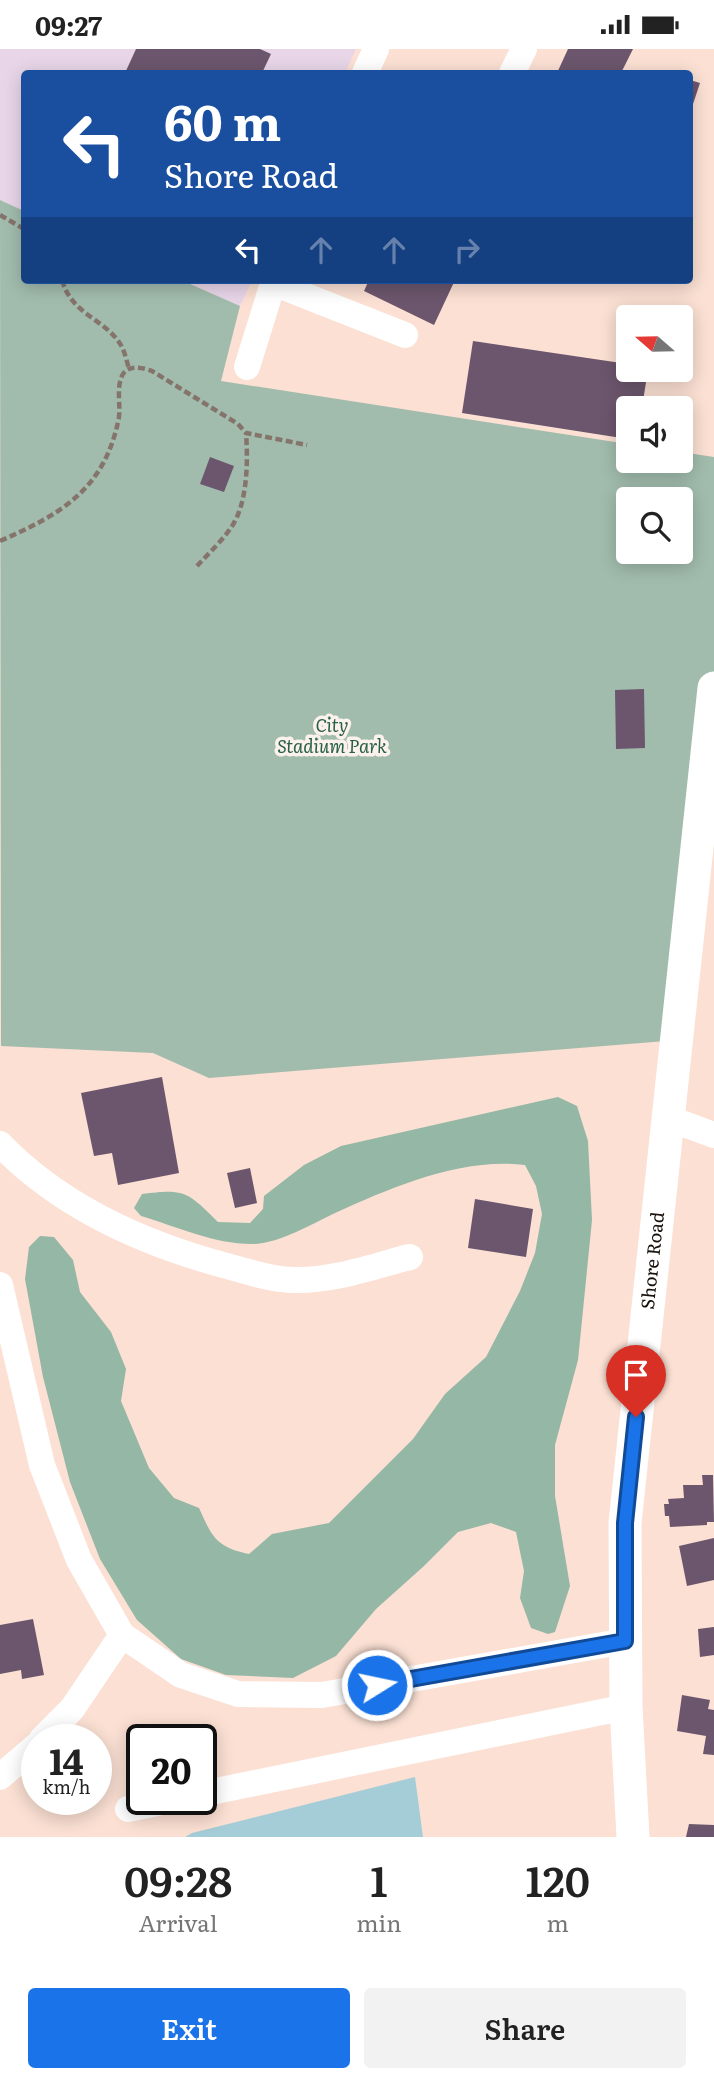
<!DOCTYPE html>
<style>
body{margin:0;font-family:Literata,serif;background:#f2f2f2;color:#222;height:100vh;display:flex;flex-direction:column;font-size:26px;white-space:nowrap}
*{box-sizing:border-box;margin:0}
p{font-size:23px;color:#767676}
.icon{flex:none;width:38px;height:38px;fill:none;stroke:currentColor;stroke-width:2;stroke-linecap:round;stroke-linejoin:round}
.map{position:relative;height:1788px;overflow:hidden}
.panel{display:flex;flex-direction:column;background:#fff;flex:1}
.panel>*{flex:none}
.banner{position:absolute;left:21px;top:21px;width:672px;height:214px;border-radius:7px;box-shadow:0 4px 18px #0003;background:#1a4fa0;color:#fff;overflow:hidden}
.needle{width:46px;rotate:290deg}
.tools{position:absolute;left:616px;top:256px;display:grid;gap:14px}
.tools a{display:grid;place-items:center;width:77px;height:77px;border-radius:7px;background:#fff;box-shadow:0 4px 18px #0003;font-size:35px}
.speed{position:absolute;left:21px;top:1675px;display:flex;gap:14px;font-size:35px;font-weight:700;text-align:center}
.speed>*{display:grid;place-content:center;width:91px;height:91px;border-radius:50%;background:#fff;box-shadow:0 4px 18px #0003;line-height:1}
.speed small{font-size:18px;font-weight:400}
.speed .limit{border:4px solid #111;border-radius:10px;background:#fff;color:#111}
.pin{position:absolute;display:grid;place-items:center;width:60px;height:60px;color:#fff;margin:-72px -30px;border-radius:50% 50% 50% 0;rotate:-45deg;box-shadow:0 0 7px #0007}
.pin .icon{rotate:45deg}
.me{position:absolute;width:77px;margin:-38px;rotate:80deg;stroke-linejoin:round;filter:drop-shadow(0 0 5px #0008)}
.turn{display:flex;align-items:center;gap:24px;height:147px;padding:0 28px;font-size:32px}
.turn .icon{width:91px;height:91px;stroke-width:2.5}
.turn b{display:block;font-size:49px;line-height:60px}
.lanes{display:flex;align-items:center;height:66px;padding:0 28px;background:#0003;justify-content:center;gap:35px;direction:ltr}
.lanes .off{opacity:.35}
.eta{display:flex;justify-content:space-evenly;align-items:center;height:119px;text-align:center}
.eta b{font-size:42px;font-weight:600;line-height:49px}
.cta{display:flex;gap:14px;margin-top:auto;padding:14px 28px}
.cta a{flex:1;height:80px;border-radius:7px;background:#1a73e8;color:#fff;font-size:28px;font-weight:600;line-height:80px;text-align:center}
.cta a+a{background:#f2f2f2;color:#222}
.status{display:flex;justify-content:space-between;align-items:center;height:49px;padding:0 35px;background:#fff;direction:ltr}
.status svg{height:19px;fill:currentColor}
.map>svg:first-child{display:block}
</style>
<div class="status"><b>09:27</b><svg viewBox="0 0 49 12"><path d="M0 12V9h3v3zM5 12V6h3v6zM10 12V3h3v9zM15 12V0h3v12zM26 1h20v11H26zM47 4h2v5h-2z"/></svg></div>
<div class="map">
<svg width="714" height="1788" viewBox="0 0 714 1788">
<rect width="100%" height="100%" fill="#fbe0d3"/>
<path fill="#e8d6e8" d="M0 0H356L345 24H24V162L0 151Z
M181 231H252L240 257Z"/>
<path fill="#a1bcad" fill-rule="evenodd" d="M0 151 24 162V231H181L240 257 221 332 628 395V411H681V403L714 408V664L678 991 209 1029 153 1004 1 997ZM628 450H681V502H628Z"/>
<path fill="#95b7a5" d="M558 1048 577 1057 588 1092 592 1171 578 1311 555 1396V1447L570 1537 555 1583 548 1585 531 1579 520 1549 524 1522 516 1483 491 1474 458 1483 424 1517 376 1560 336 1607 293 1629 226 1626 181 1610 137 1571 100 1510 70 1433 43 1328 25 1230 29 1198 40 1187 54 1188 73 1211 80 1243 111 1283 126 1320 121 1352 149 1419 174 1449 199 1459C212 1488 216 1498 249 1505L272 1485 329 1474 413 1390 445 1345 486 1308 520 1242 535 1204 542 1165 536 1137 525 1116C462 1108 392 1138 335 1164 314 1174 279 1194 255 1195 216 1196 178 1178 141 1167L134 1159 142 1145C185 1139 188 1143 218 1173L250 1174 263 1160 264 1147 304 1116 341 1097Z"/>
<path fill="#a5cdd7" d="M415 1728 423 1788H185L192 1784Z"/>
<path fill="#6c566d" d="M136 0H260L271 5 262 24H125Z
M568 0H633L621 24H557Z
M690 31 700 34 690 64Z
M369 231H455L434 276 364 242Z
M473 292 628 315V320H648L642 359H628V390L462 364Z
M210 408 234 417 224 443 200 435Z
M644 640 645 699 616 700 615 641Z
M162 1028 179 1124 118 1136 112 1104 94 1107 81 1044Z
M250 1119 257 1154 235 1159 227 1124Z
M475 1150 533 1160 526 1208 468 1199Z
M702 1426H713L714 1473H707V1476L670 1478 669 1467H665L664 1455H669L668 1450 684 1449 683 1436H703Z
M714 1489V1531L687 1537 679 1497Z
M33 1570 44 1626 22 1630 21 1621 0 1625V1576Z
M714 1578V1606L700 1608 698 1580Z
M682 1646 710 1651 708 1660 714 1661V1706L703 1705 706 1687 677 1682Z
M689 1775 714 1776V1788H686Z"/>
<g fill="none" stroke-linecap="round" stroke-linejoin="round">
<path stroke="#85746b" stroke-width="4.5" stroke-dasharray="7 3.5" stroke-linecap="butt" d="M0 166 24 180
M62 231C72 267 107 270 122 298 125 304 127 313 129 320
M0 492C59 466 103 442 118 373 122 358 115 339 123 325 129 315 144 319 152 322L238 375 246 384 307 396
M197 517C208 505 221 493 230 480 248 456 248 412 246 384"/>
<path stroke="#fff" stroke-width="26" d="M365 24 376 0
M512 24 524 0
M273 234 405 286
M247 318 274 231
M668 1069 714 1086
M0 1095C61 1158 144 1195 227 1217 249 1223 273 1231 295 1231 334 1232 373 1217 410 1208
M0 1236 42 1416 79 1511 122 1586 181 1626 238 1645 322 1646 625 1592
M42 1690 72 1660 122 1586
M0 1728 37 1696
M201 1745 626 1658
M128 1760 177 1750"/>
<path stroke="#fff" stroke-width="33" id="s1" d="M633 1788 626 1658 625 1474 714 639"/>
</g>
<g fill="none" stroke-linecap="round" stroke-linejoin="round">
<g stroke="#114b97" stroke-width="18">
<path id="route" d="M377 1636 625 1592V1474L636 1368"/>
</g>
<use href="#route" stroke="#1a73e8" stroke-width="12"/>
</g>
<g text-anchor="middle" stroke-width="7" stroke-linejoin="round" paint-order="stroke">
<g font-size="18" font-style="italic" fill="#266147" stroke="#fcf1ec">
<text x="332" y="683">City<tspan x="332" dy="21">Stadium Park</tspan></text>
</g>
<g font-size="18" fill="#19110c" stroke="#fcf1ec">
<text dy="6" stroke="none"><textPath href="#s1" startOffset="578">Shore Road</textPath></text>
</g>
</g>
</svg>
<div class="tools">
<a><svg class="needle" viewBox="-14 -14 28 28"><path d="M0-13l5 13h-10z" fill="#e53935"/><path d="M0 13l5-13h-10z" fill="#767676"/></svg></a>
<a><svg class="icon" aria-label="sound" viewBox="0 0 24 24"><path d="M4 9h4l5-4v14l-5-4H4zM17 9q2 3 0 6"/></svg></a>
<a><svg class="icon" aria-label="search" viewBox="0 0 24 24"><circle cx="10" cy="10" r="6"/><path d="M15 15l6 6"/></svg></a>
</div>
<div class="speed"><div>14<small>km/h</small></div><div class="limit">20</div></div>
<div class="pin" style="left:636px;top:1368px;background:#d93025"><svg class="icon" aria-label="arrive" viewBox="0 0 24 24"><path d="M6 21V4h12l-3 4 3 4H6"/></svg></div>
<svg class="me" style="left:377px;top:1636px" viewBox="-20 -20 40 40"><circle r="17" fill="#1a73e8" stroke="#fff" stroke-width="3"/><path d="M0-11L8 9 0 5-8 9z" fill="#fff"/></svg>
<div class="banner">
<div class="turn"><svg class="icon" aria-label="left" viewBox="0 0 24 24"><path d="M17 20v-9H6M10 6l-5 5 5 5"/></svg><div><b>60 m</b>Shore Road</div></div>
<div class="lanes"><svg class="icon" aria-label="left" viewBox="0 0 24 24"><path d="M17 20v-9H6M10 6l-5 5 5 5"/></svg><svg class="icon off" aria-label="ahead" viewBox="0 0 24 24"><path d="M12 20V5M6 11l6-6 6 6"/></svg><svg class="icon off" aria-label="ahead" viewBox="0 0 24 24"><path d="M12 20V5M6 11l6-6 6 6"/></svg><svg class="icon off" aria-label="right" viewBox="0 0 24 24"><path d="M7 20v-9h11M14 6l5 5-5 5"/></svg></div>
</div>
</div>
<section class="panel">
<div class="eta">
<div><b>09:28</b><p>Arrival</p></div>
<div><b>1</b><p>min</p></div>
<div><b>120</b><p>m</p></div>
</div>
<div class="cta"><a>Exit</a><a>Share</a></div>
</section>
